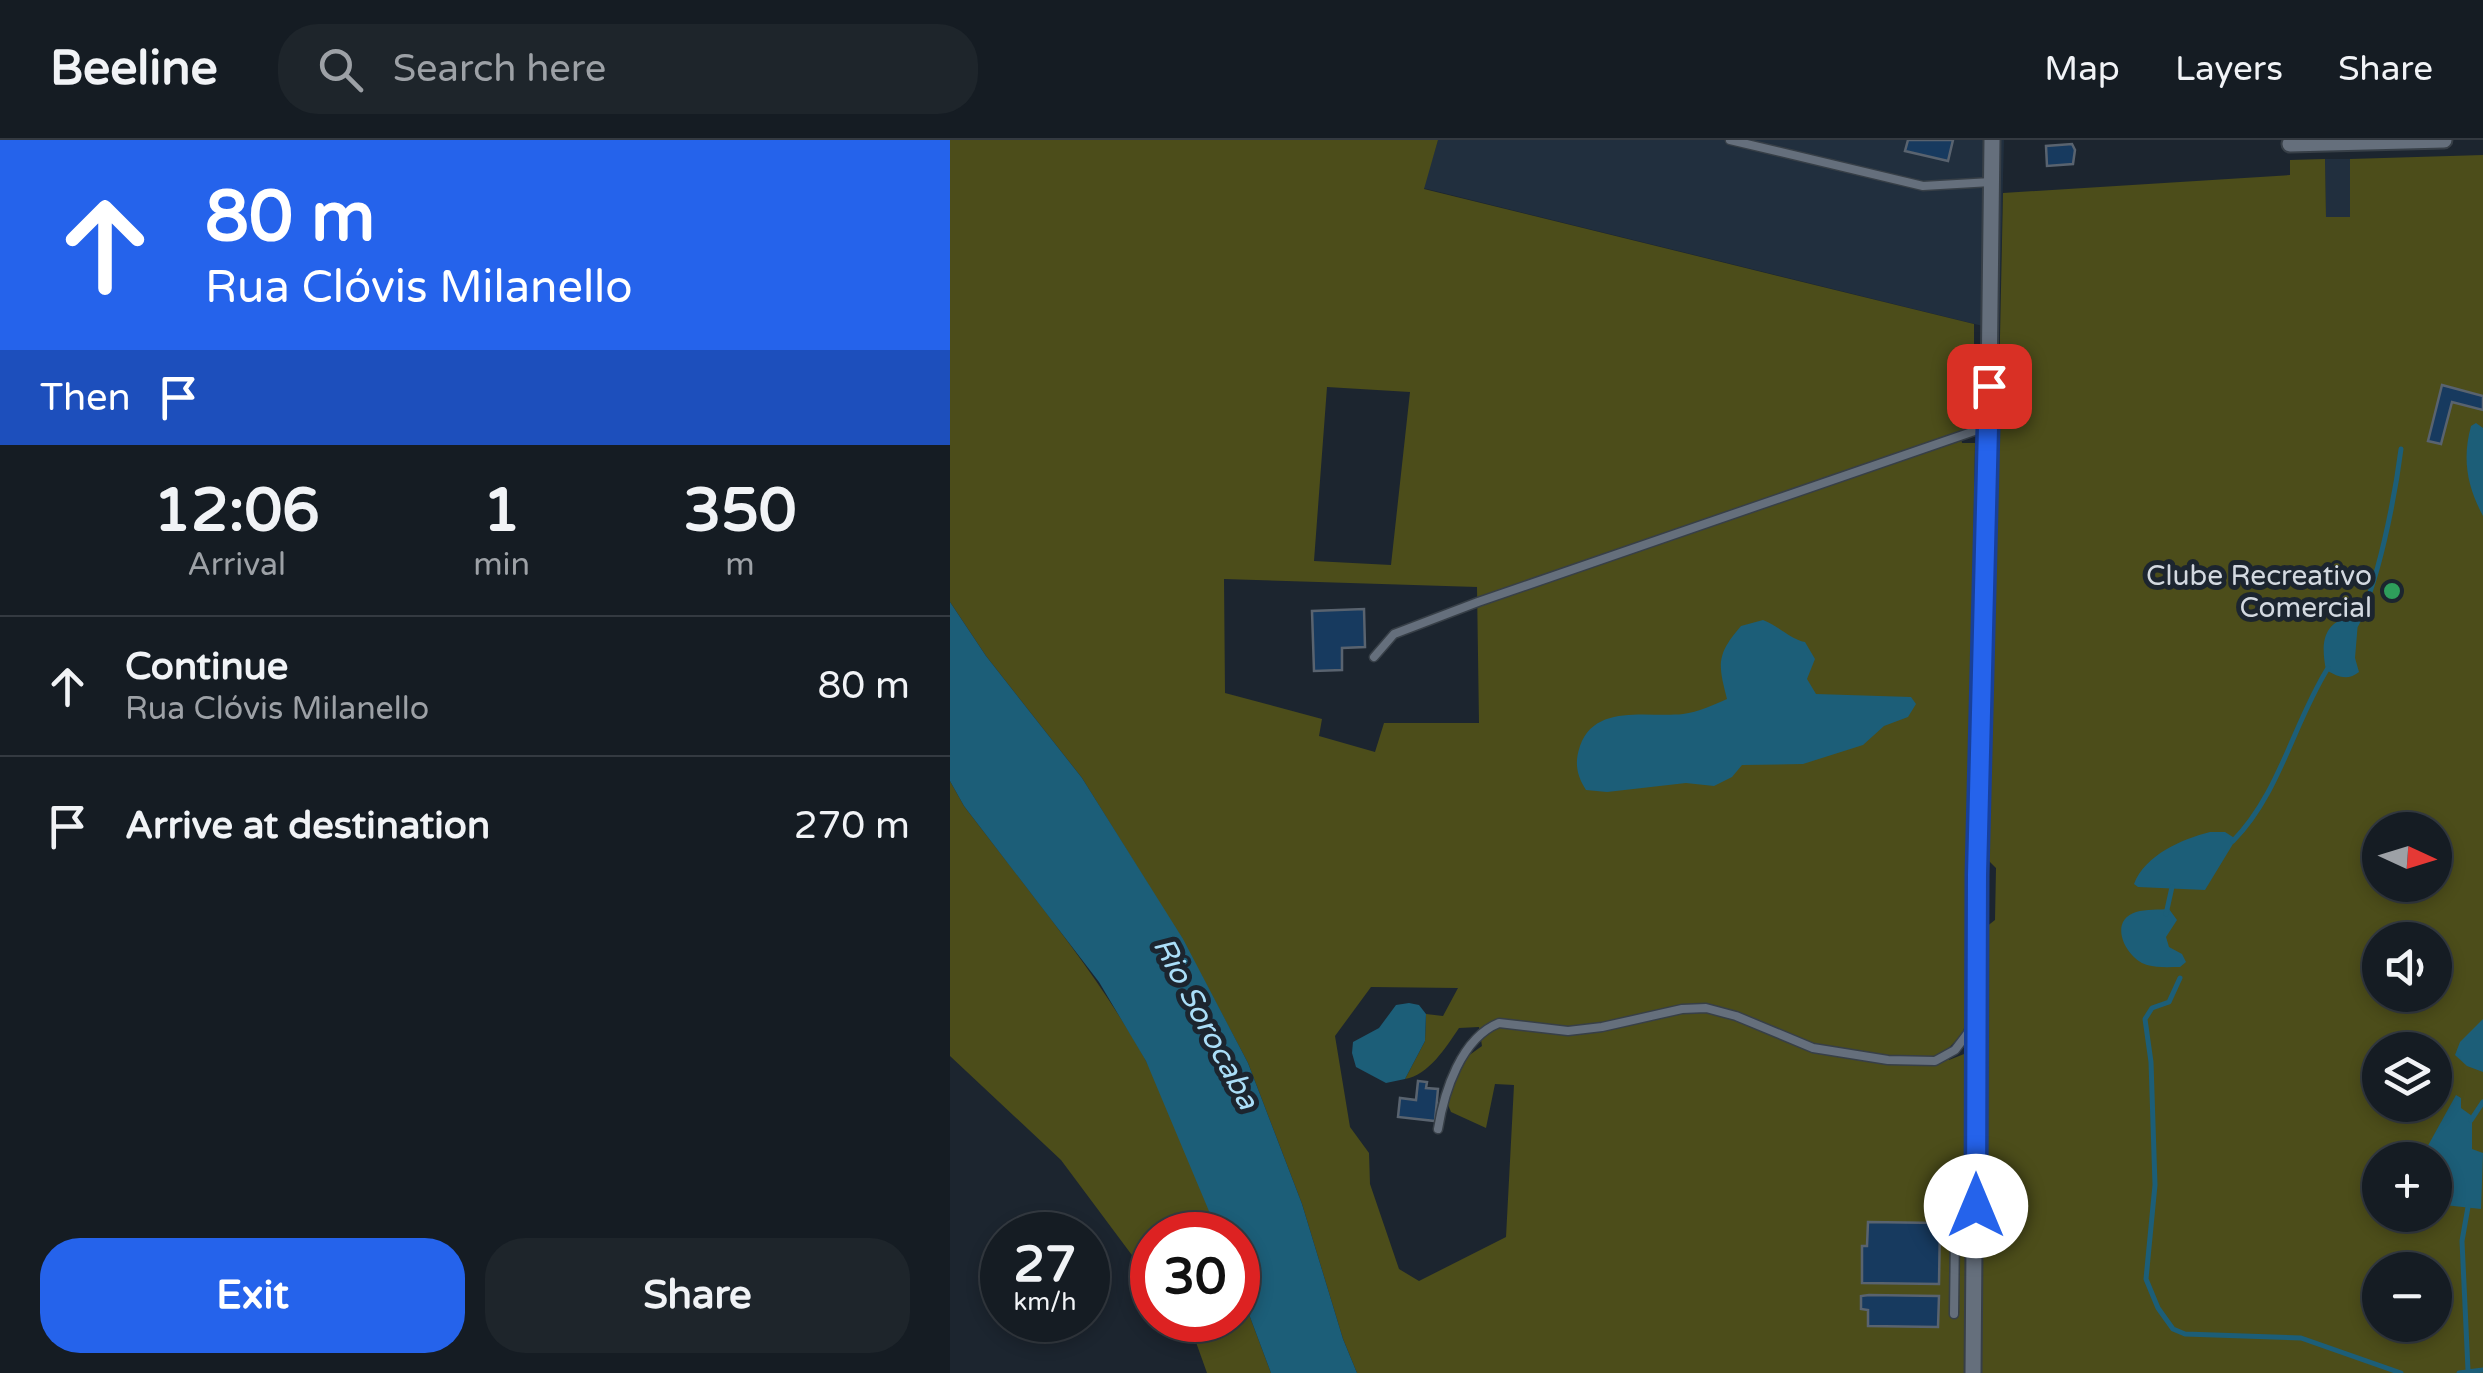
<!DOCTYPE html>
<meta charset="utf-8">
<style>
body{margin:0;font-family:"Varela Round",sans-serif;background:#1e252b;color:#f1f3f6;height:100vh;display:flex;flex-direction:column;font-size:38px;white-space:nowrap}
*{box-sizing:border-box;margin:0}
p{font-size:32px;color:#9da1a6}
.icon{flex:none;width:55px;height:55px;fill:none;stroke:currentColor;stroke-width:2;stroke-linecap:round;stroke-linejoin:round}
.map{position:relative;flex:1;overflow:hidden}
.drawer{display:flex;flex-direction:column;background:#151c23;width:950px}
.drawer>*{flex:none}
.banner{background:#2563eb;color:#fff;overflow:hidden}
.needle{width:65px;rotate:94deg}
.buttons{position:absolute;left:1412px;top:672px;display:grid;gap:20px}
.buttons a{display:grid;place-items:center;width:90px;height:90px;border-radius:50%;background:#151c23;box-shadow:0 5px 15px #0003,0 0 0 2px #343a41;font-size:50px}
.speed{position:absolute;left:30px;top:1072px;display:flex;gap:20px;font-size:50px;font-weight:700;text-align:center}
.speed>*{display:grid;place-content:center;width:130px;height:130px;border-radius:50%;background:#151c23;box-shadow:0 5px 15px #0003,0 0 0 2px #343a41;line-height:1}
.speed small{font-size:25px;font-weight:400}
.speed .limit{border:15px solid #d22;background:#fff;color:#111}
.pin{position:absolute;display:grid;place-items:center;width:85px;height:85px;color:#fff;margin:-42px;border-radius:20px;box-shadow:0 5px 15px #0006}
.me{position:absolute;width:110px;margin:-55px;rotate:0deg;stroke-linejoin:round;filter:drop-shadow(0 0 8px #0008)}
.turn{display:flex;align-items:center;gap:35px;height:210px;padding:0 40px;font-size:45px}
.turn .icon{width:130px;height:130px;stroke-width:2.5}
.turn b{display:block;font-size:70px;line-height:85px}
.then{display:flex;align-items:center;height:95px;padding:0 40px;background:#0003;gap:20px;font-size:38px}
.eta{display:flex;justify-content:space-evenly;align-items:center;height:170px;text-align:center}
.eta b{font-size:60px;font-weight:700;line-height:70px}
.button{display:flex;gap:20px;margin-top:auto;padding:20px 40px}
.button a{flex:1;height:115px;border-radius:40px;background:#2563eb;color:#fff;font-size:40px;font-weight:700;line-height:115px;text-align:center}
.button a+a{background:#1e252b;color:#f1f3f6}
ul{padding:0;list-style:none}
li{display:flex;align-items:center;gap:30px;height:140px;padding:0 40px;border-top:2px solid #343a41}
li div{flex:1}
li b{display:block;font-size:38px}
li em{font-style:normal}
header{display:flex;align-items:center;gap:60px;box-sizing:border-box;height:140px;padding:0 50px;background:#151c23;border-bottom:2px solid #343a41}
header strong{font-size:48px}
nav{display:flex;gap:55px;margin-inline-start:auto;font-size:35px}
.search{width:700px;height:90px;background:#1e252b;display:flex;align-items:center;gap:25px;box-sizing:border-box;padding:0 35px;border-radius:40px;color:#9da1a6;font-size:38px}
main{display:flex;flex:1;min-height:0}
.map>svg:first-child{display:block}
</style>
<header>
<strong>Beeline</strong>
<div class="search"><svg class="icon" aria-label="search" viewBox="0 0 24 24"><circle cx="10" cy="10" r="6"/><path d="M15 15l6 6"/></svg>Search here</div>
<nav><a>Map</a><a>Layers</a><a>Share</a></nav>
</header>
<main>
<section class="drawer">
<div class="banner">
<div class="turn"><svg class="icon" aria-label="ahead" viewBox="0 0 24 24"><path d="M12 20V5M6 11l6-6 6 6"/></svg><div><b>80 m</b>Rua Clóvis Milanello</div></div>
<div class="then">Then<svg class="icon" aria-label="arrive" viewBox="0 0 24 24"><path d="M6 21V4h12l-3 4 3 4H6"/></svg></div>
</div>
<div class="eta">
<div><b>12:06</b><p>Arrival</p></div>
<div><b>1</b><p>min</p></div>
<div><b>350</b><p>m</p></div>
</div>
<ul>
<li><svg class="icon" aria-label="ahead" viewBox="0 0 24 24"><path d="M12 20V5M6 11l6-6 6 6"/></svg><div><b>Continue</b><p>Rua Clóvis Milanello</p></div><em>80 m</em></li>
<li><svg class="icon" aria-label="arrive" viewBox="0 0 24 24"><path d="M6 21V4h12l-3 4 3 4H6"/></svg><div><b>Arrive at destination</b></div><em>270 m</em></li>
</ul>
<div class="button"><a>Exit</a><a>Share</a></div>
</section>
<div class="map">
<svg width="1533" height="1233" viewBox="0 0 1533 1233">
<rect width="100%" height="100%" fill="#1c252f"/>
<path fill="#212f3e" d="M488 0H1054L1049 190 473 48Z
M1375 19H1400L1401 77H1376Z"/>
<path fill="#4c4d1a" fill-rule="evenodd" d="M0 0H488L474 49 1024 184V280L1010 292 1012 303H1025L1015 883 1013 893 995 912 999 920 1019 912V1023L1011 1055 1019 1060 1018 1233H407L393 1199 352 1064 298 923 232 799 132 638 36 516 0 462ZM377 247 460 252 441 425 364 421ZM274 439 527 447 529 583H434L425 612 369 596 372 579 275 553ZM421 847 508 848 493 876 476 874 475 901 455 939C479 935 496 907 509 888L529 887 532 906 518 916 496 960 501 972 536 988 545 944 564 945 556 1097 469 1141 449 1129 420 1044 419 1013 400 987 385 896Z
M1533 15V1233H1028L1036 787 1045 780 1046 728 1039 721 1053 53 1340 35V20L1375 19 1376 77H1400V19ZM1430 690H1485V745H1430ZM1430 800H1485V855H1430ZM1430 910H1485V965H1430ZM1430 1020H1485V1075H1430ZM1430 1130H1485V1185H1430Z
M0 641 14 666C76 748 143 827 194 917 225 973 246 1036 269 1095H202V1142L111 1020 0 916Z
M288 1145 321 1233H257L242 1191 233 1180H288Z"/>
<path fill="#1c5e78" d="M1526 283 1533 288V376C1517 346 1512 319 1521 286Z
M0 462 36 516 132 638 233 799 298 923 352 1064 393 1199 407 1233H321L288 1145V1095H269L196 921 149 842 14 666 0 641Z
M1400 477 1408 482 1405 518 1409 532C1398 541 1388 537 1376 530 1371 505 1372 483 1400 477Z
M813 480C829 486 840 499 855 502L865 519 857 539 866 554 961 557 966 564 958 577 934 586 913 605 853 624 792 625 782 637 764 646 736 643 657 652 636 650C627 636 624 623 630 606 645 563 698 578 733 574 748 572 764 565 777 559 768 524 766 515 791 486Z
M1260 692H1275L1286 699 1255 750 1188 747 1184 744C1195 715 1232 699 1260 692Z
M1219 769 1227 780 1216 797 1219 807 1232 814 1236 822 1230 827C1220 827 1207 828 1197 825 1176 819 1157 781 1186 772 1196 769 1209 770 1219 769Z
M459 863 469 865 476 874 475 901 455 939 436 943 406 927 402 913 403 902 429 888 446 865Z
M1533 879V932L1517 926 1505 915 1510 902Z
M1506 955 1511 958V968L1522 976V1009L1533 1013 1531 1069 1485 1064V1020H1470Z"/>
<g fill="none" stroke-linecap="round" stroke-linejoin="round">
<path stroke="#1c5e78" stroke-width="5" d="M1406 485C1428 446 1445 356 1451 309
M1283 701C1330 653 1343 584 1378 528
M1216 774 1222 747
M1230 838 1219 862 1202 868 1195 879 1201 922 1205 1045 1196 1139 1208 1168 1223 1189 1235 1194 1351 1198 1451 1233
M1521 980 1533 962
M1518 1230 1512 1101 1518 1067
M1509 1233 1533 1230"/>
</g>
<path fill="#173a5f" stroke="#59636f" stroke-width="2.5" d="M958 0H1003L998 21 955 11Z
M1122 4 1125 10 1123 24 1097 26 1096 6Z
M1492 245 1533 256V270L1502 262 1491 304 1478 301Z
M414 469 415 507 392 508V530L364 531 362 471Z
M468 941 477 942 476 948 488 949 485 981 448 977 450 958 466 960Z
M918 1082 990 1083 989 1144 912 1143V1106H917Z
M919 1155 989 1156 988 1187 918 1186V1170L911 1169V1156Z"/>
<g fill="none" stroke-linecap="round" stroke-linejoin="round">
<g stroke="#373f47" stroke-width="11">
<path id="service" d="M780 0 973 46 1041 42
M424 517 444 494 528 462 1039 286
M488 989C494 952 511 898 549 883L618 891 652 887 732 869 756 868 786 876 863 908 938 920 985 921 1005 910 1024 885
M1004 1174 1005 1092 1020 1043"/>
</g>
<g stroke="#373f47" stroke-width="19">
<path id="minor" d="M1340 4 1494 0
M1023 1233 1027 735 1038 331 1042 0"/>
</g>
<use href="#service" stroke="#656f7c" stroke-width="8"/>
<use href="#minor" stroke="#656f7c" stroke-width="15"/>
</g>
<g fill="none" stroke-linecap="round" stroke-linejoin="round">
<g stroke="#184099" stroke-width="25">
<path id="route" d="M1026 1066 1027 735 1039 246"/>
</g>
<use href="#route" stroke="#2563eb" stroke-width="18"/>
</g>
<circle fill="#2e9e5b" stroke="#1c252f" stroke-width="4" cx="1442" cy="451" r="10"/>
<g text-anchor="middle" stroke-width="10" stroke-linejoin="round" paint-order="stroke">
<g font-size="28" fill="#d3d9e0" stroke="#1c252f" text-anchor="end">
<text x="1422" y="445">Clube Recreativo<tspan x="1422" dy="32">Comercial</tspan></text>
</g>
<g font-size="30" font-style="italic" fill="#aadef8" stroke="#1c252f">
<text transform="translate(256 883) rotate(62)" y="10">Rio Sorocaba</text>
</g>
</g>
</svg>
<div class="buttons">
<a><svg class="needle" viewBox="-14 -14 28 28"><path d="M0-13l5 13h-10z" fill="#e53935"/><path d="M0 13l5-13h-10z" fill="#9da1a6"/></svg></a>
<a><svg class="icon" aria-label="sound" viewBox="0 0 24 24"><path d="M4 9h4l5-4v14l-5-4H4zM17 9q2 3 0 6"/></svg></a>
<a><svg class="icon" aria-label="layers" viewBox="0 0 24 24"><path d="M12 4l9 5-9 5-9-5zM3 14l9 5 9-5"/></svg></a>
<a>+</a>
<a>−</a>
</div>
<div class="speed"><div>27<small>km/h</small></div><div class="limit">30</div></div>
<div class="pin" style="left:1039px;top:246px;background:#d93025"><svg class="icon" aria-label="arrive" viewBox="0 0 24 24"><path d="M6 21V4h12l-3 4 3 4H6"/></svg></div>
<svg class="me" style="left:1026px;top:1066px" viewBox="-20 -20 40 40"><circle r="19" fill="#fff"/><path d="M0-13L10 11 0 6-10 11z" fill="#2563eb"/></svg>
</div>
</main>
